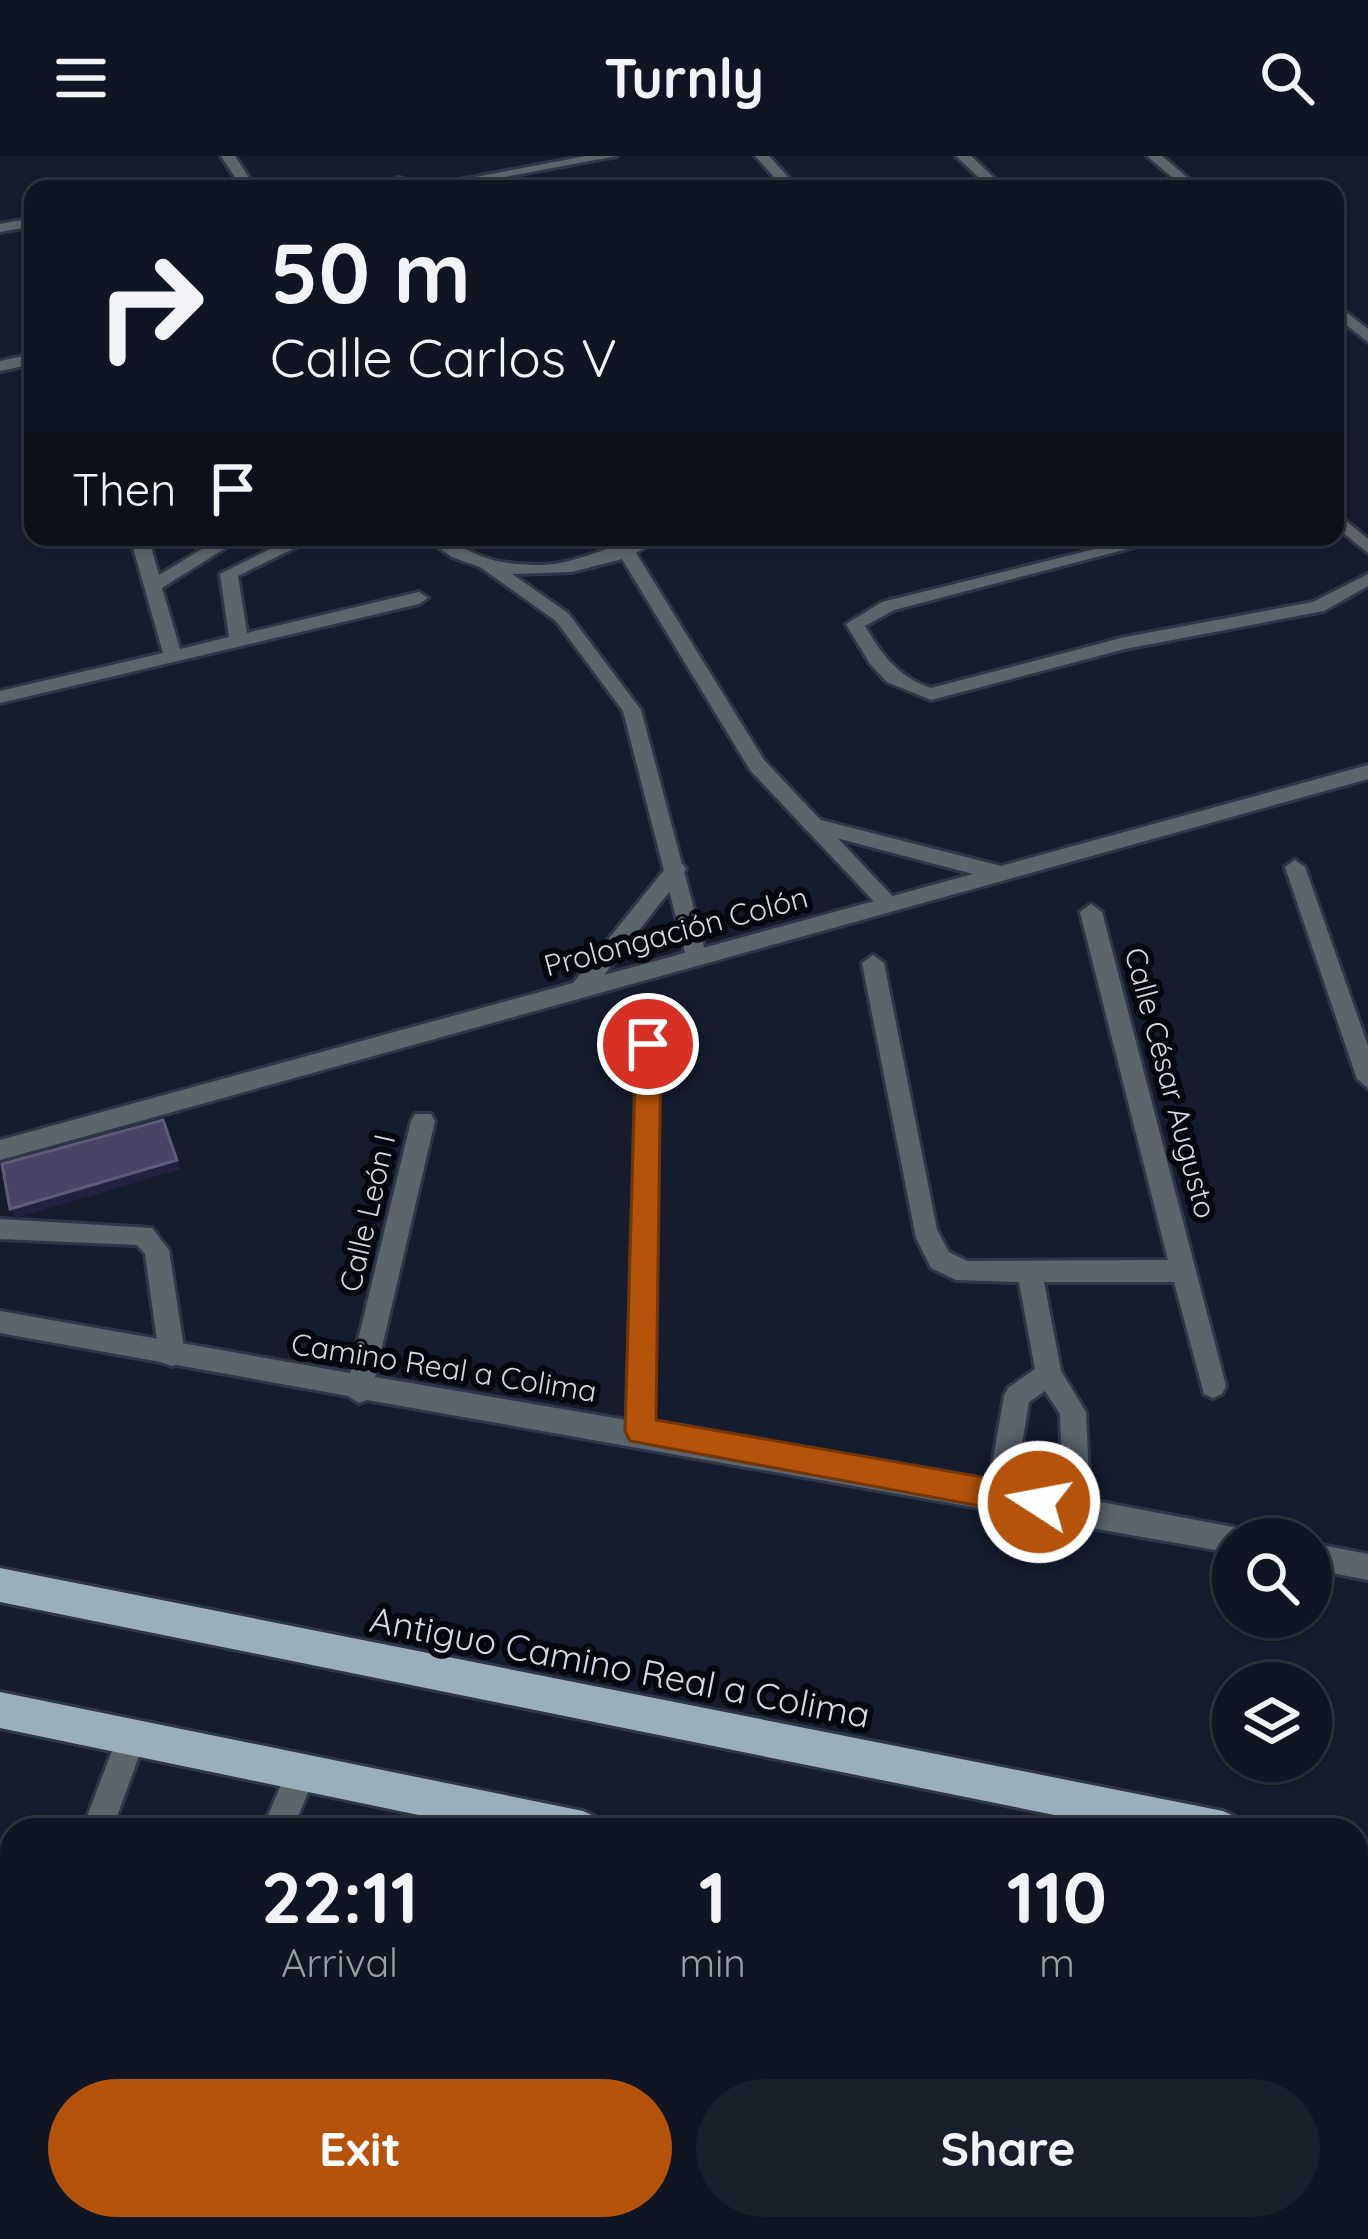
<!DOCTYPE html>
<meta charset="utf-8">
<style>
body{margin:0;font-family:Quicksand,sans-serif;background:#181e2a;color:#f1f3f6;height:100vh;display:flex;flex-direction:column;font-size:45px;white-space:nowrap}
*{box-sizing:border-box;margin:0}
p{font-size:39px;color:#9b9fa5}
.icon{flex:none;width:66px;height:66px;fill:none;stroke:currentColor;stroke-width:2;stroke-linecap:round;stroke-linejoin:round}
.map{position:relative;flex:1;overflow:hidden}
.drawer{position:absolute;left:0px;top:1662px;width:1368px;height:423px;display:flex;flex-direction:column;background:#0f1522;border-radius:36px 36px 0 0;box-shadow:0 3px 9px #0004,0 0 0 3px #2f3440}
.drawer>*{flex:none}
.hud{position:absolute;left:24px;top:24px;width:1320px;height:366px;border-radius:24px;box-shadow:0 3px 9px #0004,0 0 0 3px #2f3440;background:#0f1522;color:#f1f3f6;overflow:hidden}
.fabs{position:absolute;left:1212px;top:1362px;display:grid;gap:24px}
.fabs a{display:grid;place-items:center;width:120px;height:120px;border-radius:50%;background:#0f1522;box-shadow:0 3px 9px #0004,0 0 0 3px #2f3440;font-size:60px}
.pin{position:absolute;display:grid;place-items:center;width:102px;height:102px;color:#fff;margin:-51px;border:6px solid #fff;border-radius:50%;box-shadow:0 3px 12px #0007}
.me{position:absolute;width:132px;margin:-66px;rotate:281deg;stroke-linejoin:round;filter:drop-shadow(0 0 9px #0008)}
.turn{display:flex;align-items:center;gap:42px;height:252px;padding:0 48px;font-size:54px}
.turn .icon{width:156px;height:156px;stroke-width:2.5}
.turn b{display:block;font-size:84px;line-height:102px}
.then{display:flex;align-items:center;height:114px;padding:0 48px;background:#0003;gap:24px;font-size:45px}
.eta{display:flex;justify-content:space-evenly;align-items:center;height:204px;text-align:center}
.eta b{font-size:72px;font-weight:700;line-height:84px}
.button{display:flex;gap:24px;margin-top:auto;padding:24px 48px}
.button a{flex:1;height:138px;border-radius:72px;background:#b45309;color:#fff;font-size:48px;font-weight:700;line-height:138px;text-align:center}
.button a+a{background:#181e2a;color:#f1f3f6}
header{display:flex;justify-content:space-between;align-items:center;height:156px;padding:0 48px;background:#0f1522;font-size:54px;font-weight:700}
.map>svg:first-child{display:block}
</style>
<header><svg class="icon" aria-label="menu" viewBox="0 0 24 24"><path d="M4 6h16M4 12h16M4 18h16"/></svg>Turnly<svg class="icon" aria-label="search" viewBox="0 0 24 24"><circle cx="10" cy="10" r="6"/><path d="M15 15l6 6"/></svg></header>
<div class="map">
<svg width="1368" height="2083" viewBox="0 0 1368 2083">
<rect width="100%" height="100%" fill="#141c2e"/>
<g fill="none" stroke-linecap="round" stroke-linejoin="round">
<g stroke="#2f3648" stroke-width="6">
<path id="service" d="M221 0H235L251 25 249 28 210 33 236 23Z
M33 62V70L0 76V68Z
M0 1063 152 1072 169 1094 185 1199 181 1207 172 1210 163 1207 159 1199 145 1098 137 1089 0 1083Z
M131 1566 141 1571 146 1581 112 1674H82L121 1571Z
M302 1601 313 1605 317 1616 292 1674H262L291 1605Z
M0 1731H12V1763H0Z"/>
</g>
<g stroke="#2f3648" stroke-width="6">
<path id="minor" d="M586 0H617L445 32 438 28Z
M755 0H769L799 33H785Z
M956 0H971L1006 33H991Z
M1147 0H1162L1201 33H1186Z
M398 22 403 23 409 33H395L391 26Z
M1335 148 1368 173V186L1335 160Z
M33 198V208L0 215V205Z
M1335 356 1368 383V397L1335 370Z
M130 381H148L159 419 222 381H243L162 432 180 493 229 481 220 418 294 381H317L238 420 247 477 419 436 428 442 419 448 0 547V535L163 497Z
M424 381C449 381 463 394 486 402 504 408 524 409 543 409 585 407 622 381 663 381L636 397 764 604 896 744 899 749 896 754H882L750 614 622 403 572 416 512 418 568 457 641 554 707 802 696 810 688 808 623 555 556 465 480 411 452 401Z
M1143 381H1173L894 454 865 470C882 499 898 521 931 532L1125 481 1313 446 1368 418V430L1324 455 1125 493 931 544 887 526 870 508 846 468 882 446Z
M1295 704 1305 711 1368 890V932L1357 923 1285 711Z
M1091 748 1102 756 1226 1230 1222 1238 1213 1242 1204 1238 1174 1126H1044L1061 1215 1086 1256 1090 1344 1233 1371 1243 1375 1246 1383H1233V1397L367 1244 359 1247 348 1240 0 1177V1155L350 1217 411 965 415 958H431L435 965 375 1221 627 1264 637 888 648 879 659 888 653 1268 989 1326 1004 1240 1008 1232 1035 1213 1019 1126 956 1124 931 1112 916 1082 862 807 873 799 884 807 937 1074 949 1096 967 1105 1168 1104 1080 756ZM1045 1235 1060 1258 1063 1339 1015 1330 1029 1246Z
M1311 1387 1368 1398V1424L1311 1413Z"/>
</g>
<g stroke="#2f3648" stroke-width="6">
<path id="tertiary" d="M1368 609V623L0 1004V984L573 827 669 708H683L686 713 683 718 604 819 973 718 806 674 803 669 813 662 1001 710Z"/>
</g>
<g stroke="#2f3648" stroke-width="6">
<path id="secondary" d="M80 2073H121L117 2083H76Z"/>
</g>
<g stroke="#2f3648" stroke-width="6">
<path id="primary" d="M0 1412 1223 1655 1236 1661 1242 1674H1129L0 1446Z
M0 1536 583 1655 596 1661 602 1674H491L0 1572Z
M1356 1681 1368 1684V1722L1356 1719Z
M1356 1811 1368 1813V1853L1356 1851Z"/>
</g>
<use href="#service" fill="#5b656c" fill-rule="evenodd"/>
<use href="#minor" fill="#5b656c" fill-rule="evenodd"/>
<use href="#tertiary" fill="#5b656c" fill-rule="evenodd"/>
<use href="#secondary" fill="#7e8f9a" fill-rule="evenodd"/>
<use href="#primary" fill="#9aafbe" fill-rule="evenodd"/>
</g>
<path fill="#232140" d="M163 964 181 1013 16 1062 10 1053Z"/>
<path fill="#494366" stroke="#5f5a7a" stroke-width="3" d="M163 964 177 1004 10 1053 2 1008Z"/>
<path fill="#b45309" stroke="#753606" stroke-width="3" d="M648 878 661 888 656 1264 1039 1331 1050 1336 1054 1346 1050 1356 1039 1361 630 1285 625 1275 636 888Z"/>
<g text-anchor="middle" stroke-width="12" stroke-linejoin="round" paint-order="stroke">
<g font-size="30" fill="#d3d9e6" stroke="#04070e">
<text transform="translate(676 776) rotate(-15)" y="10">Prolongación Colón</text>
<text transform="translate(1170 927) rotate(75)" y="10">Calle César Augusto</text>
<text transform="translate(368 1057) rotate(-77)" y="10">Calle León I</text>
<text transform="translate(444 1212) rotate(9)" y="10">Camino Real a Colima</text>
</g>
<g font-size="36" fill="#d3d9e6" stroke="#04070e">
<text transform="translate(620 1511) rotate(11)" y="13">Antiguo Camino Real a Colima</text>
</g>
</g>
</svg>
<div class="fabs">
<a><svg class="icon" aria-label="search" viewBox="0 0 24 24"><circle cx="10" cy="10" r="6"/><path d="M15 15l6 6"/></svg></a>
<a><svg class="icon" aria-label="layers" viewBox="0 0 24 24"><path d="M12 4l9 5-9 5-9-5zM3 14l9 5 9-5"/></svg></a>
</div>
<div class="pin" style="left:648px;top:888px;background:#d93025"><svg class="icon" aria-label="arrive" viewBox="0 0 24 24"><path d="M6 21V4h12l-3 4 3 4H6"/></svg></div>
<svg class="me" style="left:1039px;top:1346px" viewBox="-20 -20 40 40"><circle r="17" fill="#b45309" stroke="#fff" stroke-width="3"/><path d="M0-11L8 9 0 5-8 9z" fill="#fff"/></svg>
<div class="hud">
<div class="turn"><svg class="icon" aria-label="right" viewBox="0 0 24 24"><path d="M7 20v-9h11M14 6l5 5-5 5"/></svg><div><b>50 m</b>Calle Carlos V</div></div>
<div class="then">Then<svg class="icon" aria-label="arrive" viewBox="0 0 24 24"><path d="M6 21V4h12l-3 4 3 4H6"/></svg></div>
</div>
<section class="drawer">
<div class="eta">
<div><b>22:11</b><p>Arrival</p></div>
<div><b>1</b><p>min</p></div>
<div><b>110</b><p>m</p></div>
</div>
<div class="button"><a>Exit</a><a>Share</a></div>
</section>
</div>
